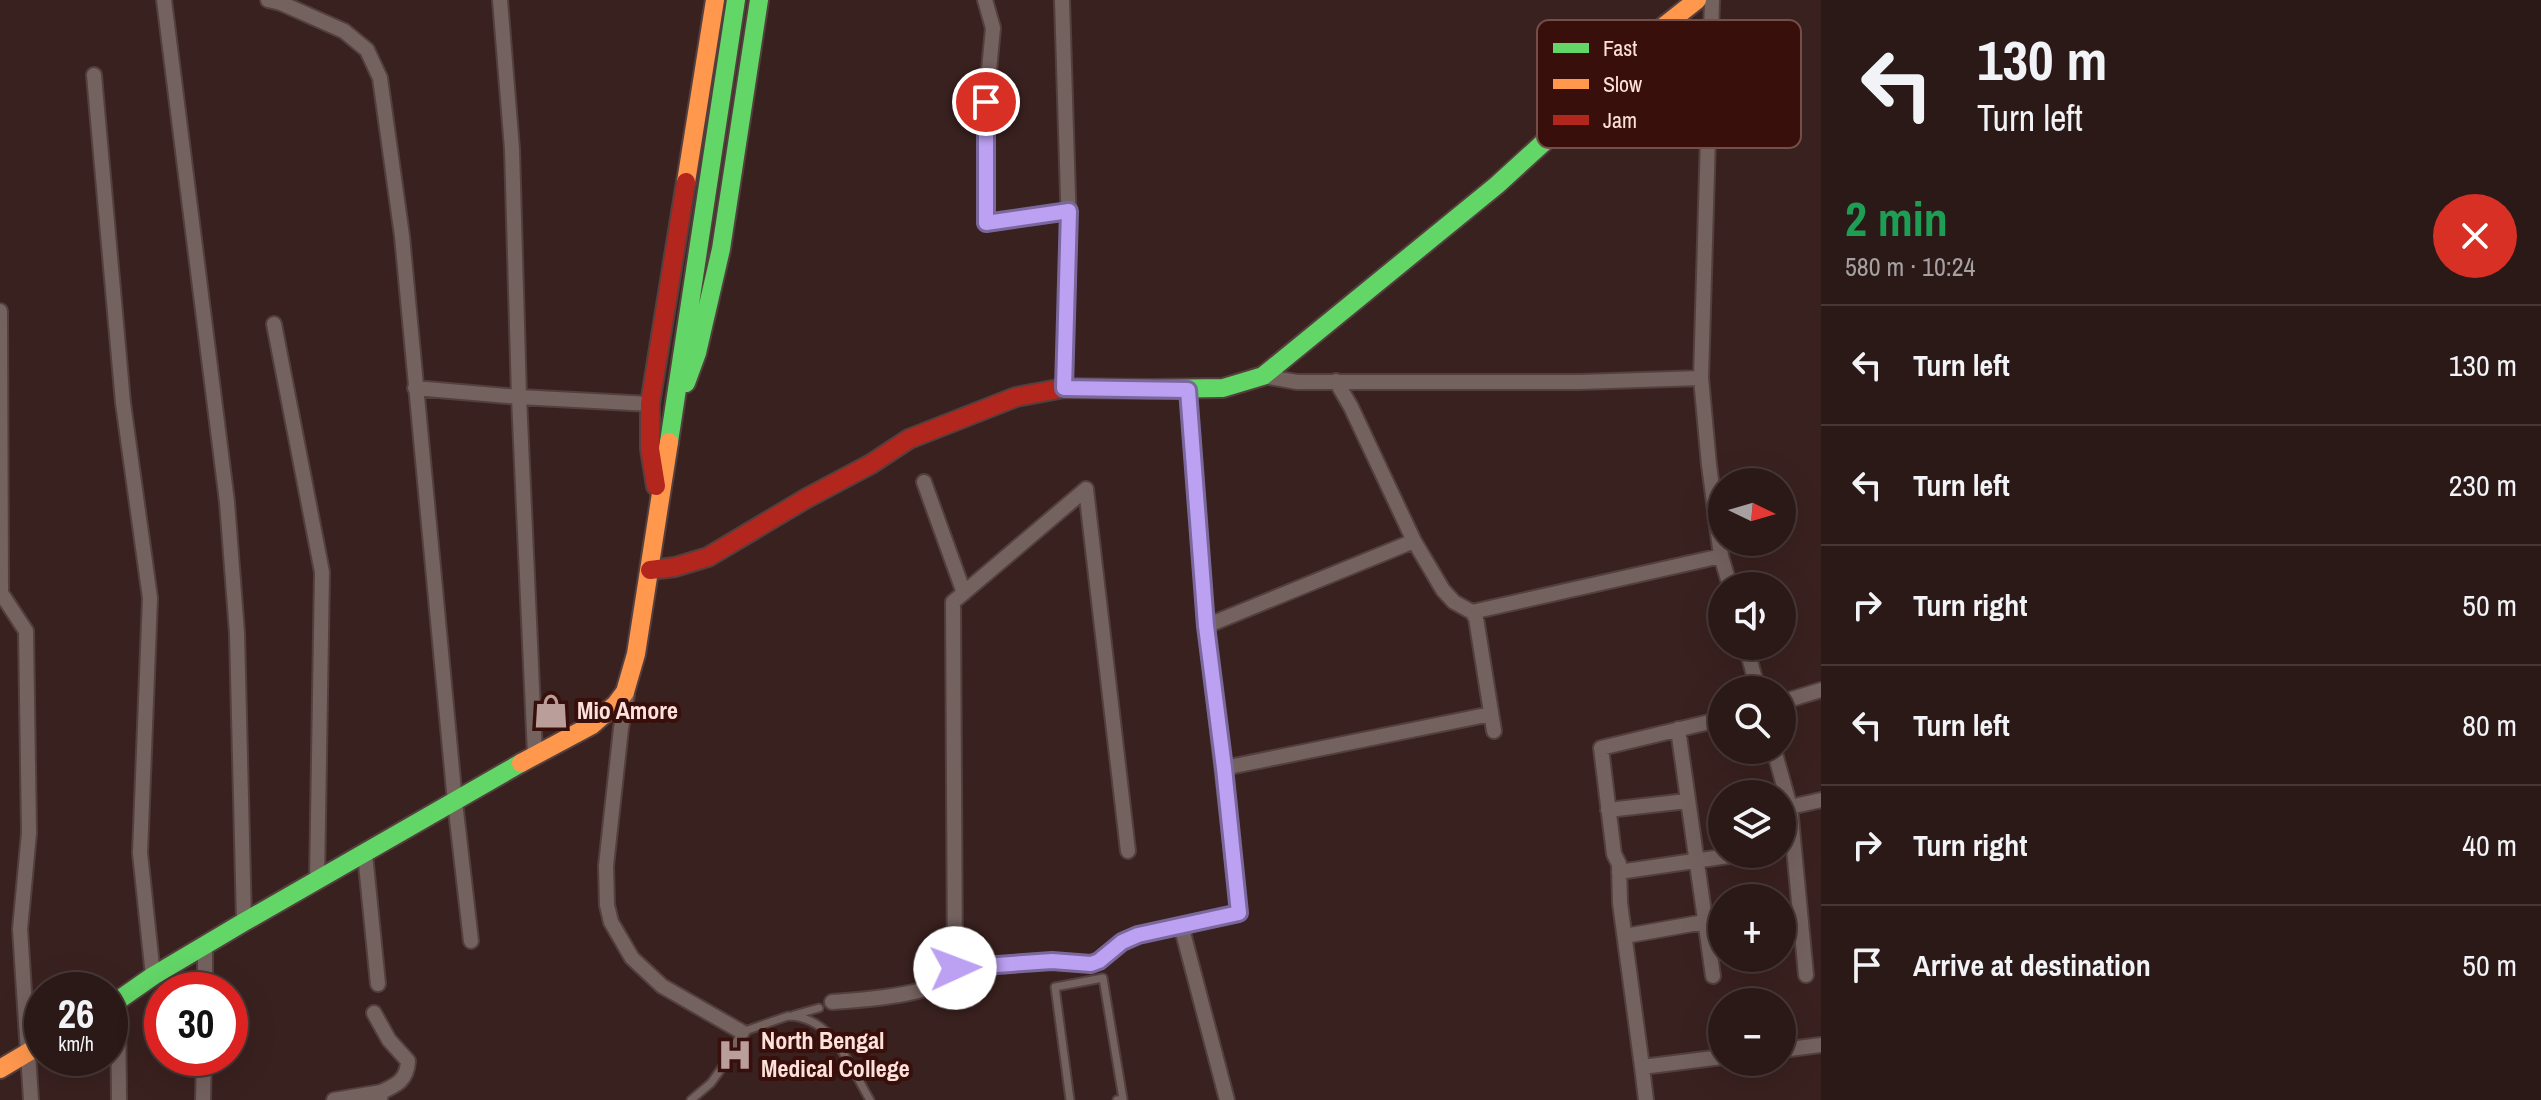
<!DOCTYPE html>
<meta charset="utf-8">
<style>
body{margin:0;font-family:"Archivo Narrow",sans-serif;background:#332220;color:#f1f3f6;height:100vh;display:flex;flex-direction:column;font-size:30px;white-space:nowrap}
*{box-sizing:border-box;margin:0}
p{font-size:26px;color:#a6a0a1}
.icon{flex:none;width:44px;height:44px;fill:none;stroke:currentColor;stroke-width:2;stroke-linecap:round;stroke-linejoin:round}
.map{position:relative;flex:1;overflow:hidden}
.sheet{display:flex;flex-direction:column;background:#2b1917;width:720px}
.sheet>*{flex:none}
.banner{background:#2b1917;color:#f1f3f6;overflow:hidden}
.needle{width:52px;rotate:95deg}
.controls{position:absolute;left:1708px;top:468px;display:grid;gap:16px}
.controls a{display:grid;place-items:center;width:88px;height:88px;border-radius:50%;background:#2b1917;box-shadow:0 8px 32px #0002,0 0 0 2px #473836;font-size:40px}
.speed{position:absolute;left:24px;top:972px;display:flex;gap:16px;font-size:40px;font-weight:700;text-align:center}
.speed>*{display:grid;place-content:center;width:104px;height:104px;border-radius:50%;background:#2b1917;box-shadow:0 8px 32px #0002,0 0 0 2px #473836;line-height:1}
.speed small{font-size:20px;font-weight:400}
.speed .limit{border:12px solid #d22;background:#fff;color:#111}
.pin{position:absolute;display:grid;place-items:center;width:68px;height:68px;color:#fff;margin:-34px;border:4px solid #fff;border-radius:50%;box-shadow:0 2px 8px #0007}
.me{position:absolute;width:88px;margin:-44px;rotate:88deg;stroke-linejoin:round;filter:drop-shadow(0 0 6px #0008)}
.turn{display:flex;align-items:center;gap:28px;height:168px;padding:0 24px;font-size:36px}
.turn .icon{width:104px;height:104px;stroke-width:2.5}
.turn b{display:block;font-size:56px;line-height:68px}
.round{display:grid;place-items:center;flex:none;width:84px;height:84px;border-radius:42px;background:#332220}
.head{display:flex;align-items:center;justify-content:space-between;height:136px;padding:0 24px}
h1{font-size:48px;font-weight:700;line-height:60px;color:#1e9e55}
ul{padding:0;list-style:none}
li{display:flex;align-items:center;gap:24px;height:120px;padding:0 24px;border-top:2px solid #473836}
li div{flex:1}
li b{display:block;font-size:30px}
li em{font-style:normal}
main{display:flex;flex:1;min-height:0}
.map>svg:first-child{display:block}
</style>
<main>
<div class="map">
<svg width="1821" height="1100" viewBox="0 0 1821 1100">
<rect width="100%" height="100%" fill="#39211f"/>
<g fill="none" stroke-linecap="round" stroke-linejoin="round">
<g stroke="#533f3e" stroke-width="11">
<path id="lane" d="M794 1015 819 1008
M691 1100 711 1083 721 1069 742 1032 788 1016C833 1016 850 1067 870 1100
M1070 1100 1055 987 1103 978 1123 1099 1117 1100"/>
</g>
<g stroke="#533f3e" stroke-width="18">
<path id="street" d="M164 0 227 502 237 633 244 922
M268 0 281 3 344 31 367 50 380 78 402 236 455 802 471 941
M500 0 512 149 519 397 535 755
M985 0 993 28 986 102V223L1069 211
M1062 0 1069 229 1064 388
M1712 0 1701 378 1709 465 1721 556 1730 586
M94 75 123 403 150 598 140 853 153 976
M0 311 1 593 26 631 29 833 20 929 31 1100
M274 324 322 572 317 881
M1263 376 1297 382H1580L1701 378
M1336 381 1351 407 1414 541 1443 590 1454 602 1472 612 1476 618 1494 731
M415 388 519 397 650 404
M924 482 964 593
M1086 489 1128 851
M1472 612 1721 556
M1206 626 1414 541
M1746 646 1758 690
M627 695 621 728 606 866 607 905 611 922 632 958 662 986 742 1032
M1782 702 1821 690
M1722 719 1601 748 1614 854 1619 864 1620 903 1642 1067 1722 1057
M1678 729 1713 976
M1774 750 1790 807 1821 800
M1224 768 1491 714
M1790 807 1806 975
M1608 810 1687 801
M365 854 378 984
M1619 872 1742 854
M1181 925 1227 1100
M1625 936 1704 922
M955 968 953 602 1086 489
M205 990V946
M118 1001 119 1100
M832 1002C858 1000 947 996 955 968L1052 961 1091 964 1099 961 1122 942 1138 935 1239 913 1206 626 1188 390
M374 1013 389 1040 408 1061C407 1080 397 1085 381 1092L380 1100
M1782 1050 1821 1045
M1642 1067 1646 1100
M203 1100 204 1058
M334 1100 381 1092"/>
</g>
<g stroke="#533f3e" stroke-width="22">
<path id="fast" d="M686 383 697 353 721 249 759 0
M1152 389 1223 388 1263 376 1497 185 1566 122
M669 442 736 0
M110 1006 153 976 244 922 521 763"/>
</g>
<g stroke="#533f3e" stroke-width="22">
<path id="slow" d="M1566 122 1659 30 1697 0
M686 182 715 0
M521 763 592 725 616 704 625 692 636 654 669 442
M0 1069 42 1044"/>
</g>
<g stroke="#533f3e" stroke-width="22">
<path id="jam" d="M656 486 650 449V404L686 182
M650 570 675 567 708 557 807 498 871 464 909 439 1016 397 1064 388 1152 389"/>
</g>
<use href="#lane" stroke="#74625f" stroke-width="7"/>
<use href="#street" stroke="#74625f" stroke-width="14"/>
<use href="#fast" stroke="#63d668" stroke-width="18"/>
<use href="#slow" stroke="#ff974d" stroke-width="18"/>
<use href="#jam" stroke="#b3261e" stroke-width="18"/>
</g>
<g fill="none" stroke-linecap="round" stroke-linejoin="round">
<g stroke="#7a689d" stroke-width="20">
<path id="route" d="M955 968 1052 961 1091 964 1099 961 1122 942 1138 935 1239 913 1224 768 1206 626 1188 390 1064 388 1069 211 986 223V102"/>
</g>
<use href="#route" stroke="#bca0f2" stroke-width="14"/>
</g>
<defs>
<g id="shop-bare" transform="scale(2.76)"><path d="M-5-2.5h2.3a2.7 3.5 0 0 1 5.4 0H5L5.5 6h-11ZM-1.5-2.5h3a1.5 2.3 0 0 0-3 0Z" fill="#ba9e9a" stroke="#380f0a" stroke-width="2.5" paint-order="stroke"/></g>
<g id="hospital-bare" transform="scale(2.76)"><path d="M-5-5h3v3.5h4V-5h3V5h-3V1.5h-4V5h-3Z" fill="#ba9e9a" stroke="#380f0a" stroke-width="2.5" paint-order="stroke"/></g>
</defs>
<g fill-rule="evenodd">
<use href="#shop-bare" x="551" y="711"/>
<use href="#hospital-bare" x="735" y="1055"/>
</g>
<g text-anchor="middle" stroke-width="8" stroke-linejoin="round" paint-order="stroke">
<g font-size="24" font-weight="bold" fill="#ffe1dc" stroke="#380f0a" text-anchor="start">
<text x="577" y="719">Mio Amore</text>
<text x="761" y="1049">North Bengal<tspan x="761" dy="28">Medical College</tspan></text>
</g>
</g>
<rect x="1537" y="20" width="264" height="128" rx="12" fill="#380f0a" stroke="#744e49" stroke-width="2"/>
<rect x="1553" y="43" width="36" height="10" fill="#63d668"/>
<rect x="1553" y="79" width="36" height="10" fill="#ff974d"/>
<rect x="1553" y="115" width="36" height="10" fill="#b3261e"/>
<g font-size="22" fill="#ffe1dc">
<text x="1603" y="56">Fast</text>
<text x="1603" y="92">Slow</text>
<text x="1603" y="128">Jam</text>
</g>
</svg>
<div class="controls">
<a><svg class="needle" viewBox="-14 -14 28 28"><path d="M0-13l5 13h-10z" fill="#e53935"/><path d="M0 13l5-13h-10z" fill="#a6a0a1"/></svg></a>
<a><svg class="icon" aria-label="sound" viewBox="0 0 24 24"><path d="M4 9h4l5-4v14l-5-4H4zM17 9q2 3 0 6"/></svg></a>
<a><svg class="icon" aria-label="search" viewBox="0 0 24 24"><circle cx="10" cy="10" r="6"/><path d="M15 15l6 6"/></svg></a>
<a><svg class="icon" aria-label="layers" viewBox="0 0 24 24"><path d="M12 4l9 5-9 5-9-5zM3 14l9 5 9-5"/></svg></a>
<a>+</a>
<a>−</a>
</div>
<div class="speed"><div>26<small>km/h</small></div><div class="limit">30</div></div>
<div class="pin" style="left:986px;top:102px;background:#d93025"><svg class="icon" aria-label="arrive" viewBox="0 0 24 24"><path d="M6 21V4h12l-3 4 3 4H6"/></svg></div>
<svg class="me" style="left:955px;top:968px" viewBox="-20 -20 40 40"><circle r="19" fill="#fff"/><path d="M0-13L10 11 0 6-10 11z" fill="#bca0f2"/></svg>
</div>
<section class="sheet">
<div class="banner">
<div class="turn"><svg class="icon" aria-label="left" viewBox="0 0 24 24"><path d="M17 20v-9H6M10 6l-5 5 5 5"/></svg><div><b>130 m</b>Turn left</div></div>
</div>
<div class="head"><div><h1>2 min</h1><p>580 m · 10:24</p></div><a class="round" style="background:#d93025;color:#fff"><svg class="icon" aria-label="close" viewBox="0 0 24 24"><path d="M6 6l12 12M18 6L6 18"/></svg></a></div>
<ul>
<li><svg class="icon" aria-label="left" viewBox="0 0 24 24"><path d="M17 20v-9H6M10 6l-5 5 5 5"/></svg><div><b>Turn left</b></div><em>130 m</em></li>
<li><svg class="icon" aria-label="left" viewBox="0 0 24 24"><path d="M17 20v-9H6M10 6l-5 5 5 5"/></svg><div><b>Turn left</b></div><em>230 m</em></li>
<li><svg class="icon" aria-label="right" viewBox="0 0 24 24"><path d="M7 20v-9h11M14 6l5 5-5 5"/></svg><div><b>Turn right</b></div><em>50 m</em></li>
<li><svg class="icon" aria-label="left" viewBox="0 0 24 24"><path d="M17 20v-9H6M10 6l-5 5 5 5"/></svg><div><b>Turn left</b></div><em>80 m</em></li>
<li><svg class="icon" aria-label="right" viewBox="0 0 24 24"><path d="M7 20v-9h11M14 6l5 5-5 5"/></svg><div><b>Turn right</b></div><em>40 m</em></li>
<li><svg class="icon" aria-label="arrive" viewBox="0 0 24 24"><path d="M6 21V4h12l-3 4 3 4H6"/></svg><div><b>Arrive at destination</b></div><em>50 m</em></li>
</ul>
</section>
</main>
